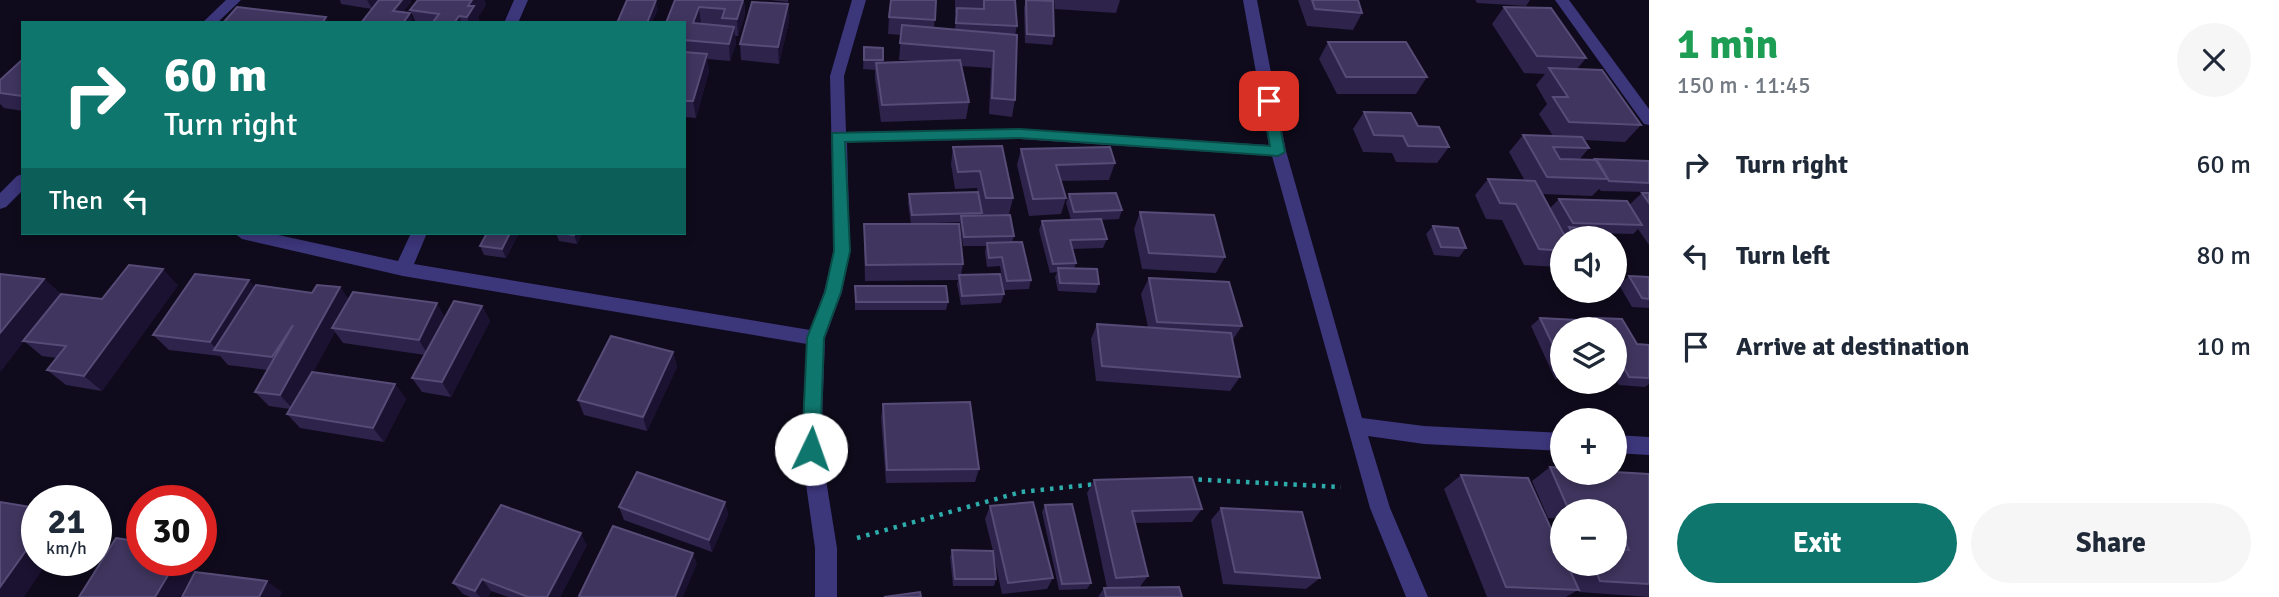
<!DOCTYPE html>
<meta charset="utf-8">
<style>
body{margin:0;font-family:Signika,sans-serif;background:#f6f6f7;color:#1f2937;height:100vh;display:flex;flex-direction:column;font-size:26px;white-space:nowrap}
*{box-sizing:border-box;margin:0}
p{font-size:23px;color:#747a83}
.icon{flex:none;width:38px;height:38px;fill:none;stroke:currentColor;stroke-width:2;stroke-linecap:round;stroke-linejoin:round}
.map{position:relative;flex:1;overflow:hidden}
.sheet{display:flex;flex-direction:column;background:#fff;width:630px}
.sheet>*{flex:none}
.hud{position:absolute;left:21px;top:21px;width:665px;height:214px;border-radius:0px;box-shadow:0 4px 10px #0003;background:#0f766e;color:#fff;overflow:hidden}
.buttons{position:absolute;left:1550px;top:226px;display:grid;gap:14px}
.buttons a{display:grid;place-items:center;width:77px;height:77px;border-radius:50%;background:#fff;box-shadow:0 4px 10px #0003;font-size:35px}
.speed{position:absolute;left:21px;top:485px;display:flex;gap:14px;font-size:35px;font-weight:700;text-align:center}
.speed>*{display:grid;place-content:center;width:91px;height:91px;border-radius:50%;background:#fff;box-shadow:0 4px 10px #0003;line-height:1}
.speed small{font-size:18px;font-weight:400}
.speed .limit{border:10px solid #d22;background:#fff;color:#111}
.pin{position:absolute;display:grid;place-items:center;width:60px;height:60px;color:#fff;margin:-30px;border-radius:14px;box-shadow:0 4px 10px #0006}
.me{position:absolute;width:77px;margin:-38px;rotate:3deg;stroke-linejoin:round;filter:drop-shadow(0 0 5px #0008)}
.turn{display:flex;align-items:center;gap:24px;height:147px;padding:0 28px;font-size:32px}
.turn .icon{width:91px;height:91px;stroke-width:2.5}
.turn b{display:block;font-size:49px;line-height:60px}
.then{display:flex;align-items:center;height:66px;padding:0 28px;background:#0003;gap:14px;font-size:26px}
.round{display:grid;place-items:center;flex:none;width:74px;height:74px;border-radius:37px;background:#f6f6f7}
.head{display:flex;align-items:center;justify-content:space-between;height:119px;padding:0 28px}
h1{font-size:42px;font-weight:700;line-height:52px;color:#1e9e55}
.cta{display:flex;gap:14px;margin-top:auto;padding:14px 28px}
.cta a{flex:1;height:80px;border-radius:42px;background:#0f766e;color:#fff;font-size:28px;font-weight:700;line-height:80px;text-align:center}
.cta a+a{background:#f6f6f7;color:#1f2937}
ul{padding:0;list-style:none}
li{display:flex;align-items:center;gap:21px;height:91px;padding:0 28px}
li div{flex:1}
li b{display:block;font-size:26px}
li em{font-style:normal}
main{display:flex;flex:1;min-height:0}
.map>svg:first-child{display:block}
</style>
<main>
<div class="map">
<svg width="1649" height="597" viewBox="0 0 1649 597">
<rect width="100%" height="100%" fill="#0f0b1c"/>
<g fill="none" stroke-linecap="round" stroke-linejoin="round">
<path stroke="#2dacab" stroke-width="4.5" stroke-dasharray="3.5 6" stroke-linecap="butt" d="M1189 479 1341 487
M857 538 1021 492 1097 484"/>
<path fill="#3c367b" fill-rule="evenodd" d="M226 0H241L217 23H202Z
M514 0H528L518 23H504Z
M852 0H866L844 76 846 132 1020 129 1269 145 1243 0H1257L1286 151 1362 418 1424 426 1563 433V451L1424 444 1368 436 1390 508 1428 597H1406L1370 508 1272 156 1020 139 847 142 850 251 842 292 825 338 821 449 837 548V597H815V548L801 449 807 344 403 276 242 239 234 233H269L398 261 411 233H427L414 264 810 330 824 292 834 251 830 76Z
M1555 0H1569L1649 109V125L1644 124Z
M23 174V190L6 207 0 209V193L17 176Z
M1615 435 1649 437V455L1615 453Z"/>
</g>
<path fill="#2d234b" d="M340 0H410L411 2 403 12 414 23 377 3 372 9 341 4Z
M418 0H484L486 5 478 17 480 23H416L410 10Z
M675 0H744L745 15 738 36H735L736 44 730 61 707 59 709 71 696 118 684 117V23Z
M769 0H788V2Z
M936 0 934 28 955 30 956 13 955 12V0H1015L1017 26 1015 35V100L1012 117 989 114 991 68 961 66 969 102 966 119 881 122 875 79V70L863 69 864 47 883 48V62L915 61 899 60 901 35 888 34 889 17Z
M1026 0 1054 36 1052 45 1025 43 1024 8Z
M1054 0H1120L1116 13 1055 9Z
M1298 0H1358L1362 13 1353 30 1307 26Z
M1475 0H1530L1526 6 1477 3Z
M788 4 789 21 779 64 741 60 740 44Z
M1504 7 1586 58 1577 69 1641 125 1625 142 1584 140 1589 148 1579 160H1594L1595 159 1649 161V192L1601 191 1599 189 1592 196 1542 194 1563 233 1564 232 1550 208 1559 199 1629 205 1642 193H1649V245L1638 229 1633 234 1592 233 1595 238H1563V261L1557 267 1524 265 1502 220 1486 219 1475 195 1488 179 1525 181 1509 152 1523 135 1553 136 1539 114 1547 104 1536 85 1545 74 1524 73 1492 24Z
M1328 42 1427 77 1416 94H1337L1319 59Z
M23 59V111L4 108 0 104V80Z
M1364 112 1418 126 1449 147 1437 163 1396 162 1392 153 1363 152 1353 129Z
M953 147 1013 198 1009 214 983 215 977 188 955 189 951 164Z
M1021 149 1115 163 1109 180 1061 181 1066 198 1061 214 1029 216 1017 165Z
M909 194 982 213 981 215 1014 236 1012 242 1031 280 1029 289 1004 290 1000 266 987 267 985 252 986 246H963L960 222 911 224 908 203Z
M1069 194 1122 210 1119 219 1101 220 1107 239 1103 248 1072 249 1076 263 1074 269 1099 284 1096 293 1058 291 1055 277 1057 272 1050 273 1039 230 1042 221 1071 220 1066 203Z
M1140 212 1225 257 1216 273 1142 269 1134 229Z
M864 224 963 264 961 275 1004 294 1001 303 961 305 957 284 958 280 865 281 864 240Z
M1433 226 1466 248 1459 257 1434 255 1426 234Z
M487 233H517L518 235 506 258 484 255 480 246Z
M556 233H582L577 244 559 241Z
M1629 276 1649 277V308L1632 307 1619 285Z
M1149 278 1242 326 1232 341 1240 377 1230 391 1096 381 1091 339 1097 324 1148 327 1141 294Z
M44 279 61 294 102 299 178 285 102 391 66 385 47 370 57 358 42 356 24 341 0 372Z
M855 286 948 302 946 310H855Z
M255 287 312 293 340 287 349 300 445 317 482 306 490 321 451 397 422 392 412 378 425 355 343 343 335 332 313 372 395 384 406 399 384 442 300 428 287 414 290 409 269 406 255 392 267 370 228 365 220 356 169 350 153 335Z
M1540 318 1563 329V379H1555L1531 326Z
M1596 318 1622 319 1637 344 1649 345V384L1645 387 1619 385 1615 379V329H1588L1587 326Z
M673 352 677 367 647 431 584 415 578 400Z
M883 404 979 469 975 482 886 483 881 418Z
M1550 467 1649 474V597L1579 592 1578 590 1566 597H1487L1444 489 1461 475 1567 564H1615V511H1563V519L1548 518 1532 481Z
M1094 480 1202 509 1192 522 1135 523 1148 576 1139 588 1182 597H1098L1104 588H1107L1087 493Z
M725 502 728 515 712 552 624 520 619 507Z
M1045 505 1091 583 1087 589 1059 590 1042 512Z
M990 506 1053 578 1047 589 1002 594 994 557 996 579 994 586H953L950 557 952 550 993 551 985 519Z
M1221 508 1320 578 1306 589 1223 584 1211 520Z
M587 545 560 597H508L491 591 488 597H470L463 594 453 583Z"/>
<path fill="#1a1230" d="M367 0H380L372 9Z
M402 0H410L411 2 397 20 393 11Z
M472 0H484L486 5 478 17 480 23H469L467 17 468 6Z
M656 0 658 10 652 23H647Z
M743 0 745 15 738 36 737 19Z
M788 4 789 21 779 64 778 47Z
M699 7 701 24 693 23Z
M410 13 414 23H403Z
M459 16 462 23H454Z
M326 17 329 23H322Z
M734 27 736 44 730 61 729 44Z
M707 54 709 71 696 118 693 101Z
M510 233H517L518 235 506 258 502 249Z
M575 233H582L577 244 574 235Z
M163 269 178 285 102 391 84 376Z
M44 279 61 294 0 372V333Z
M249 280 262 296 219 351 210 342Z
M340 287 351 303 332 328 335 332 293 409 280 395Z
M437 303 446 319 428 355 419 340Z
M482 306 490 321 451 397 442 382Z
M673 352 677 367 647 431 643 417Z
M395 384 406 399 384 442 373 428Z
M725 502 728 515 712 552 709 540Z
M581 533 587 545 560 597H547Z
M37 535V560H49L24 597H0V587Z
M693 553 697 564 683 597H675Z
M177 560H201L180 597H155Z
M482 579 491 591 488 597H480L475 591Z
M267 581 282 592 280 597H259Z"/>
<path fill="#3f355e" stroke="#564c77" stroke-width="2" d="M379 0H402L393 11 410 13 403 23H361Z
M418 0H472L468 6H474L467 17 459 16 454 23H438L433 22 439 14 410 10Z
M627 0H656L647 23H617Z
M675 0H743L737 19 722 18 725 9 699 7 693 23 734 27 729 44 684 40V23H666Z
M891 0H936L935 20 889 17Z
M984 0H1015L1017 26 956 23 957 8 984 9Z
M1026 0 1053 1 1054 36 1027 34Z
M1312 0H1358L1362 13 1315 9Z
M752 2 788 4 778 47 740 44Z
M237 7 326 17 322 23H223Z
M1504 7 1551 8 1586 58 1537 56Z
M902 25 1017 35 1015 100 992 98 994 51 900 43Z
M1328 42H1406L1427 77H1346Z
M864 47 883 48V60H864Z
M684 52 707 54 693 101H684Z
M23 59V96L0 93V80Z
M960 60 969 102 882 105 876 63Z
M1549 68 1602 70 1641 125 1569 122 1553 97H1568Z
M1364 112 1411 113 1418 126 1439 127 1449 147 1408 146 1403 136 1374 135Z
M1523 135 1582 137 1589 148 1553 147 1560 159 1597 160 1608 179 1547 177Z
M1002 146 1013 198H986L980 171 958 172 953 147Z
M1110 147 1115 163 1056 165 1066 198 1033 199 1021 149Z
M1595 159 1649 161V183L1609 181Z
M1488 179 1535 181 1566 238H1563V251L1539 249 1516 204 1500 203Z
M978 192 982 213 912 215 909 194Z
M1116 193 1122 210 1074 212 1069 194Z
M1642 193H1649V203Z
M1559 199 1627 201 1642 225 1573 223Z
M1140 212 1214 215 1225 257 1149 253Z
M1010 215 1014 236 964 237 961 216Z
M1101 219 1107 239 1070 240 1076 263 1053 264 1042 221Z
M864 224H959L963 264 866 265Z
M1433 226 1458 228 1466 248 1441 247Z
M1569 227 1590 229 1595 238H1575Z
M487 233H510L502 249 480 246Z
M558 233H575L574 235Z
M1022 242 1031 280 1007 281 1002 257 989 258 987 243Z
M129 265 163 269 84 376 47 370 66 346 23 341 61 294 102 299Z
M1058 268 1097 269 1099 284 1060 283Z
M0 274 44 279 0 333Z
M195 274 249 280 210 342 153 335Z
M1000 274 1004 294 962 296 959 275Z
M1629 276 1649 277V299L1642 298Z
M1149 278 1229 282 1242 326 1157 322Z
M256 285 312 293 317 285 340 287 280 395 255 392 293 325 272 357 214 350Z
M855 286H946L948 302H856Z
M353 292 437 303 419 340 332 328Z
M454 301 482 306 442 382 412 378Z
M1540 318 1577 320 1582 329H1563V366Z
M1596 318 1622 319 1637 344 1649 345V378L1629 377 1615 352V329H1603Z
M1097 324 1231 333 1240 377 1102 366Z
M611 336 673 352 643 417 578 400Z
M312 372 395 384 373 428 287 414Z
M970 402 979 469 887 470 883 404Z
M1550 467 1563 468V472H1615L1649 474V584L1600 581 1593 564H1615V549L1629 550 1615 522V511H1610L1608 508 1567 506Z
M637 472 725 502 709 540 619 507Z
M1461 475 1528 478 1563 555V564H1567L1579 590 1506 587Z
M1192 477 1202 509 1132 511 1148 576 1116 578 1094 480Z
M0 502 37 508V535L0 587Z
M1033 502 1053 578 1008 583 990 506Z
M1072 504 1091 583 1062 584 1045 505Z
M501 505 581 533 547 597H528L482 579 475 591 453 583Z
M1221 508 1302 512 1320 578 1235 572Z
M613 526 693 553 675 597H582L579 596Z
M116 538 142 542V560H177L155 597H79Z
M952 550 993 551 996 579H955Z
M195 572 267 581 259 597H182Z
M1179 587 1182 597H1106L1104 588Z
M920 592 921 597H884Z"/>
<path fill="#0f766e" stroke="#0a4d48" stroke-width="2" d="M1269 97 1275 101 1285 152 1278 156 1020 138 845 142 850 251 841 292 824 338 820 449 817 455 811 457 805 455 802 449 807 338 825 292 834 251 832 133 1020 129 1270 146 1262 101Z"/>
</svg>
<div class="buttons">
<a><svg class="icon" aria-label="sound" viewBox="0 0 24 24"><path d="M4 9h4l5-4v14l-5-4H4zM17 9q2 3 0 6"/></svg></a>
<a><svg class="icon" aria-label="layers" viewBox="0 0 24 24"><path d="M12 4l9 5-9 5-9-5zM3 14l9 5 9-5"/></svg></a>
<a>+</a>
<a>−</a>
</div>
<div class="speed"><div>21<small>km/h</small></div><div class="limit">30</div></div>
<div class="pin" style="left:1269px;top:101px;background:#d93025"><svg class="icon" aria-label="arrive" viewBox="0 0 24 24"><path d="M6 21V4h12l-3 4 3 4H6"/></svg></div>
<svg class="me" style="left:811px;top:449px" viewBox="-20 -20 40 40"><circle r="19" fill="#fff"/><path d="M0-13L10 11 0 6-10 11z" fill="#0f766e"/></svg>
<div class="hud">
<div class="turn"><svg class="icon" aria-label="right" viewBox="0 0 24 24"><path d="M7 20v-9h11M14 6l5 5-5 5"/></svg><div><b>60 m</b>Turn right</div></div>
<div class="then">Then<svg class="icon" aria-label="left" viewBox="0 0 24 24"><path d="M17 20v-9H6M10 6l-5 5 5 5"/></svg></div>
</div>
</div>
<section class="sheet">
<div class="head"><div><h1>1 min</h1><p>150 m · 11:45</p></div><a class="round"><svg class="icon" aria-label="close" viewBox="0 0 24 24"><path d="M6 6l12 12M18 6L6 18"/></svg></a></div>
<ul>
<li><svg class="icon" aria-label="right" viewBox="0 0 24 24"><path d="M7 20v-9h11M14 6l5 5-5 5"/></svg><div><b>Turn right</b></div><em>60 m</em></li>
<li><svg class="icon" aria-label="left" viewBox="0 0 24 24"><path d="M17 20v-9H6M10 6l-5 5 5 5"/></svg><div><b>Turn left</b></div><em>80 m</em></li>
<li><svg class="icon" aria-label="arrive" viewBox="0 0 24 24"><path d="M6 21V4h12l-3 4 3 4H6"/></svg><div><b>Arrive at destination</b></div><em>10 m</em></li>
</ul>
<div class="cta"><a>Exit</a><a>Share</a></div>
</section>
</main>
